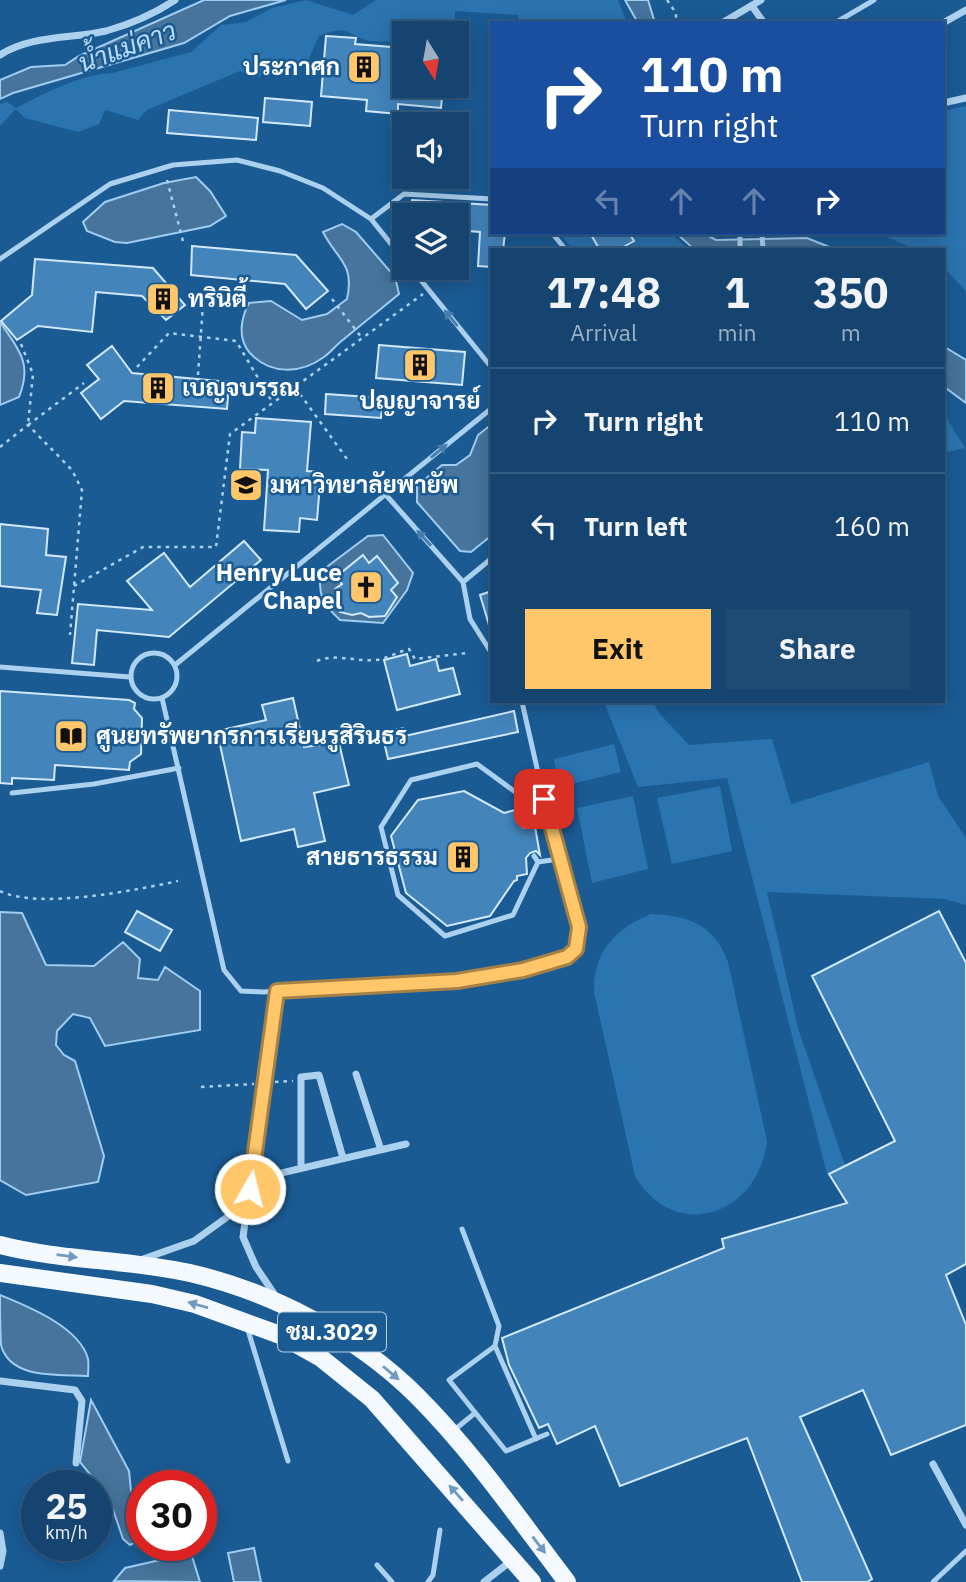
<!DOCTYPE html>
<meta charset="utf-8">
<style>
body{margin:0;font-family:"IBM Plex Sans",Sarabun,sans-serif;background:#1d4b74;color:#f1f3f6;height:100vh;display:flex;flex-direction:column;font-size:26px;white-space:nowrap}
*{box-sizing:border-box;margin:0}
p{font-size:23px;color:#9db0c3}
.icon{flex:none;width:38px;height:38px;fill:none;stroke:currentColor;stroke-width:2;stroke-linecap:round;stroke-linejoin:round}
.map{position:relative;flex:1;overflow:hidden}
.side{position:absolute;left:490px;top:248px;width:455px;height:455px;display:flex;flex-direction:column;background:#14446f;border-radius:0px;box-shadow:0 4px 18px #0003,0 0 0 2px #335c82}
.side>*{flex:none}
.guide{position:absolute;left:490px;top:21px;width:455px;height:214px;border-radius:0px;box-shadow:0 4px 18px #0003,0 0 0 2px #335c82;background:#1a4fa0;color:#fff;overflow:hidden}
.needle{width:46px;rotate:169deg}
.fabs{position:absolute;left:392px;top:21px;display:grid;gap:14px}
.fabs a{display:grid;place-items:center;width:77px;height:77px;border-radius:0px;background:#14446f;box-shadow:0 4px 18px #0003,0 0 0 2px #335c82;font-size:35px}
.speed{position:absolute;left:21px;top:1470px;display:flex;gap:14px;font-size:35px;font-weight:700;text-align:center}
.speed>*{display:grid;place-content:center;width:91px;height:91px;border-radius:50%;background:#14446f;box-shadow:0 4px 18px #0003,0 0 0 2px #335c82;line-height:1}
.speed small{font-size:18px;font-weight:400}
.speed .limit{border:10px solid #d22;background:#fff;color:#111}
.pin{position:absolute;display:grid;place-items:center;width:60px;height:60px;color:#fff;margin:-30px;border-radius:14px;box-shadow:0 4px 10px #0006}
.me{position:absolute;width:77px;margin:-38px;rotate:8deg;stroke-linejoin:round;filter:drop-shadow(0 0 5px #0008)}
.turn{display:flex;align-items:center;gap:24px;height:147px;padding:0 35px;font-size:32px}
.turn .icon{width:91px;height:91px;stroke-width:2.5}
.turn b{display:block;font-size:49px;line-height:60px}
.lanes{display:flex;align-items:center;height:66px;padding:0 35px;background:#0003;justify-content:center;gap:35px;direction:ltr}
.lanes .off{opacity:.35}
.eta{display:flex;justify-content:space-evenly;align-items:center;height:119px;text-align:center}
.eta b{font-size:42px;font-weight:700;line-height:49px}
.primary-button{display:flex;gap:14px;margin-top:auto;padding:14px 35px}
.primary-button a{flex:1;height:80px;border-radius:0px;background:#ffc66a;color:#111;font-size:28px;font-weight:700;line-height:80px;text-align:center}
.primary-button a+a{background:#1d4b74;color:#f1f3f6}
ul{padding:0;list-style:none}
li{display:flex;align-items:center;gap:21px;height:105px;padding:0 35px;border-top:2px solid #335c82}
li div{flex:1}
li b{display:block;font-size:26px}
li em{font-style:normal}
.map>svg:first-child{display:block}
</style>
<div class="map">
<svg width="966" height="1582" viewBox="0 0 966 1582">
<rect width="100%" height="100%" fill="#1a5b94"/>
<path fill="#2a74b0" d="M306 0 353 15 376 0H618L627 23H518V15L455 11V33H404V41C393 41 381 42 371 41 346 36 350 23 319 36L305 67 255 77 240 71 147 110 138 120 105 110 99 124 78 132 25 118 16 109 0 126V104L7 102 16 108C43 94 81 74 112 73L191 52 221 25 246 22 272 8Z
M966 106V291L943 267V250H916L879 233H943V111Z
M560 233H670L690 250H573Z
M943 412 965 448 943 453Z
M604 702H653L659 713 689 745 772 739 791 804 929 762 938 796 966 838V905L945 899 767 892 798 1028 845 1165 827 1174 727 778 638 787Z
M614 744 621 772 559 787 554 759Z
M720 786 732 851 672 864 657 798Z
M633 796 648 869 592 883 577 808Z
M651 914C689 916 714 924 728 962L767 1141C759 1215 675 1244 635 1176L594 992C593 953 615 928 651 914Z"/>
<path fill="#46749c" stroke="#9fcdf1" stroke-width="2" d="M204 0H286L230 16 184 43 13 93 0 99V80L31 67 65 65 79 56Z
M625 0H648L655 23H638Z
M196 177 210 191 226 216 210 226 127 243 115 242 87 231 83 222 105 202 164 183Z
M342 224 356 232 395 277 399 294C381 309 362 324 344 339 337 344 331 352 324 357 301 374 270 375 250 353 237 338 241 318 249 303L271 301 302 320 327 314 347 299C355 263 337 260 323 232Z
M676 233H703L716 240 807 238 837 250H695Z
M0 322C18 349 33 362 19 397L0 405Z
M943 346 966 360V403L943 386Z
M492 424V535L471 552 460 551 417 502V486L442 465H456L470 455 478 435Z
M383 535 413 573 407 590 383 623 340 620C322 603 319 598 320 572L368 536Z
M0 912 22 913 46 965 94 966 123 942 140 959 138 978 158 980 165 967 200 991V1030L105 1046 90 1018 73 1014 57 1031 56 1045 64 1055 75 1061 104 1156 98 1182 26 1195 0 1180Z
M0 1295C27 1306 80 1327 88 1359 89 1364 88 1371 88 1376 59 1374 10 1380 1 1345 0 1330 0 1310 0 1295Z
M91 1400 129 1471 136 1542 130 1545 123 1539 109 1498 80 1462Z
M254 1548 261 1582H234L228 1553Z
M191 1553 200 1582 114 1581 125 1568Z"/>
<path fill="#4384bb" stroke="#d2e9fb" stroke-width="2" d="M326 36 356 38 355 44 404 48V86H443L441 108 398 104V114L366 111 367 100 321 96Z
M265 98 312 102 310 126 263 122Z
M169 110 258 118 256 140 167 133Z
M412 200 492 205V233H505L503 250H492V267L478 266 480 232 457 230V215H410Z
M393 214 404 215V242L396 241 391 235Z
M590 233H629L634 241 618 250H600Z
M192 246 296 255 328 291 306 309 285 284 191 275Z
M35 259 153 268 185 305 166 320 142 296 96 292 92 332 38 326 17 340 1 321 32 295Z
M379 345 465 352 462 385 376 378Z
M112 346 132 373 229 382 227 409 124 401 101 419 81 393 99 379 87 365Z
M326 394 383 398 381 418 325 414Z
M256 418 311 422 307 471 321 472 317 520 300 518 299 532 264 530 268 470 240 469 242 432 255 433Z
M0 524 48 529 46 555 66 557 57 615 37 613 41 590 0 586Z
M244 541 261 560 169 637 97 630 94 665 72 663 78 604 152 610 127 581 164 553 190 587Z
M363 555 369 563 377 556 398 583 391 590 397 597 385 616 369 617 361 613 352 615 340 612 335 589 342 584 336 577Z
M492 591V624L489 625 480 595Z
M407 654 410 666 436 659 439 671 453 668 460 694 397 710 384 660Z
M0 691 129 700 135 703 134 709 142 718 141 754 130 762 129 770 55 765 54 780 12 778V784L0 783Z
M293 698 304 747 339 743 349 785 314 793 325 841 298 847 294 829 241 841 217 731 266 720 262 705Z
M514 711 518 732 388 759 382 733 403 728 405 736Z
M464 791 504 813 515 810 519 824 524 828 530 827 534 821 540 855 536 851 530 853 526 858 527 874 517 876V880L514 881 490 916 447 926 406 893 391 836 418 800Z
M137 911 172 930 160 951 125 932Z
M939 911 966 963V1264L946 1275 966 1325V1425L891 1455 863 1390 800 1417 872 1579 867 1582H802L747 1438 620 1486 595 1426 557 1444 548 1424 539 1428 509 1365 502 1338 724 1248 722 1239 847 1203 829 1174 895 1141 812 976Z"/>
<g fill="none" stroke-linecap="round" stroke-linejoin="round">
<path stroke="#acd1ef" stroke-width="2.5" stroke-dasharray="3.5 5" stroke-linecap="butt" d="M667 0 676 13V23
M167 180 184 245
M332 299 362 338
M21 344 33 374 28 425
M137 367 169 333 236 341 273 403
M198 375 204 290
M295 387 347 459
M28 425 84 383
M0 447 28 425 72 470 82 490 70 635
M74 586 143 547H216L230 434 423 294
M317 661C336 653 356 662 377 660 388 658 398 652 409 649L415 659 467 653
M0 891C38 910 136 890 178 881
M275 1082 293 1081
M201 1087 254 1084"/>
<path stroke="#acd1ef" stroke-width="5" d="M835 23 874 0
M371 219 404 194 492 199
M552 233 566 250
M740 233V250
M762 233 763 250
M0 259 110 184 173 165 237 160 280 171 323 188 371 219 404 260
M411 268 492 368
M386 495 463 582 470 619 492 654
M463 582 492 558
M131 676a23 23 0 1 1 46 0a23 23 0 1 1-46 0Z
M175 665 492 408
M0 667 130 677
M162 698 224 970 241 991 263 992 458 981 523 969 567 957 576 949 579 927 544 799 522 702
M12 793 94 784 179 768
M529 802 477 764 411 780 381 827 398 895 445 936 513 915 538 862
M527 823 525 809 529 802 544 799
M534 856 538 862 559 859
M462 1229 499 1326 495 1346 536 1439
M247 1327 288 1461
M495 1346 449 1380 506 1451 547 1434
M453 1431 475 1413
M377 1565 392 1582
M428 1582 433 1575 440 1530
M933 1582 966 1551"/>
<path stroke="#acd1ef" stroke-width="7" d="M752 6 764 23
M722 23 761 0
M943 23 966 10
M0 55C31 35 71 39 106 31 131 24 154 14 175 0
M943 103 966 98
M277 991 243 1237 256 1267 277 1298
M356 1074 381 1150
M301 1168V1077L319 1075 343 1158
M251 1180 406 1144
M143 1259 194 1241 230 1215 250 1189
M0 1381 75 1390 82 1401 76 1463
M933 1464 966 1525
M0 1533 3 1551 0 1566
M484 1582 511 1561"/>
<path stroke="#f4f9ff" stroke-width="18" d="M0 1245C62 1261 127 1259 190 1273 272 1292 357 1336 417 1396 473 1452 519 1519 567 1582
M0 1273 152 1294 195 1304 280 1335 321 1358 372 1399 532 1582"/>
</g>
<defs><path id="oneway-solid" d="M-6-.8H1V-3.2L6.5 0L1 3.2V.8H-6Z" transform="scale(1.75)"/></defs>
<g fill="#467eaf">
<use href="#oneway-solid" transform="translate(451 318) rotate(-129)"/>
<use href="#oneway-solid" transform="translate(439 451) rotate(-39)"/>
<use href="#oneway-solid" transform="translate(424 538) rotate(-132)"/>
</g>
<g fill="#719abf">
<use href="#oneway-solid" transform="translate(67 1256) rotate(7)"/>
<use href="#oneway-solid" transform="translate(198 1305) rotate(-164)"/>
<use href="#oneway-solid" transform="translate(391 1373) rotate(40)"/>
<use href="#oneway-solid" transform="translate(456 1493) rotate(-131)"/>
<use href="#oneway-solid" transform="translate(539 1545) rotate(52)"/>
</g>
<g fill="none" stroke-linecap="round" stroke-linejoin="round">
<g stroke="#a68145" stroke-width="18">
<path id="route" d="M250 1189 277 991 457 981 523 970 567 957 576 949 579 927 544 799"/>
</g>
<use href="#route" stroke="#ffc66a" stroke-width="12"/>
</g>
<defs>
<g id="building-square" transform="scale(1.75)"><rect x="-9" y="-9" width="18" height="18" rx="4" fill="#ffc66a" stroke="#1a5b94"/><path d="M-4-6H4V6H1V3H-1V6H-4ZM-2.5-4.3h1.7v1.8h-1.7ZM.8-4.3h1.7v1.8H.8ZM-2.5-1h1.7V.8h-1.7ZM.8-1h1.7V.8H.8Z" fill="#111"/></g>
<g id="university-square" transform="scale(1.75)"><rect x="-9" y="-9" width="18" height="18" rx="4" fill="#ffc66a" stroke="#1a5b94"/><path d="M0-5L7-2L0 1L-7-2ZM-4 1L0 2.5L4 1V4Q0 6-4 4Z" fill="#111"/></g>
<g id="church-square" transform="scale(1.75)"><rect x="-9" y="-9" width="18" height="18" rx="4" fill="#ffc66a" stroke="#1a5b94"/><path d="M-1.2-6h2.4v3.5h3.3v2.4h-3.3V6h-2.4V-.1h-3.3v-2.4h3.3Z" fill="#111"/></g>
<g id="library-square" transform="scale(1.75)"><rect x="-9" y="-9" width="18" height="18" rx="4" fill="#ffc66a" stroke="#1a5b94"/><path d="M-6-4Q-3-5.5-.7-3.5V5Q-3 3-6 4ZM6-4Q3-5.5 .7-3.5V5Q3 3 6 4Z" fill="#111"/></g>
</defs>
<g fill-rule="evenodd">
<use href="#building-square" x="364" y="67"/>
<use href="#building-square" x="163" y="299"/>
<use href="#building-square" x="420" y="365"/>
<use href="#building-square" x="158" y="388"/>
<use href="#university-square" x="246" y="485"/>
<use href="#church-square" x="366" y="587"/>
<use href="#library-square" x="71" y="736"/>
<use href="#building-square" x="463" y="857"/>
</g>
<g text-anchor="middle" stroke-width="5" stroke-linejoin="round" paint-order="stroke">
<rect fill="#1a5b94" stroke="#bacedf" stroke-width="2" x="278" y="1312.5" width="108" height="39" rx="5"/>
<g font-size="23" font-weight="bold" fill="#fff">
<text x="332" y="1340">ชม.3029</text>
</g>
<g font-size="24" font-weight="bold" fill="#fff" stroke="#1a5b94" text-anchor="start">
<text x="340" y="75" text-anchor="end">ประกาศก</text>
<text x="188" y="307">ทรินิตี้</text>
<text x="182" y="396">เบญจบรรณ</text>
<text x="420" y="409" text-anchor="middle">ปญญาจารย์</text>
<text x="270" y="493">มหาวิทยาลัยพายัพ</text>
<text x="342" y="581" text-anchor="end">Henry Luce<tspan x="342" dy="28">Chapel</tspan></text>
<text x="96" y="744">ศูนยทรัพยากรการเรียนรูสิรินธร</text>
<text x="438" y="865" text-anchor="end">สายธารธรรม</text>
</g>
<g font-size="26" font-style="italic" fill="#b8daf6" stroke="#1a5b94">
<text transform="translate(127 47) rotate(-20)" y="9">น้ำแม่คาว</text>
</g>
</g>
</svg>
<div class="fabs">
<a><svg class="needle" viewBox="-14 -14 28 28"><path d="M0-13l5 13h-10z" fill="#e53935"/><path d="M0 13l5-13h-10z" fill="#9db0c3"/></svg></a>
<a><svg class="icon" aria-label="sound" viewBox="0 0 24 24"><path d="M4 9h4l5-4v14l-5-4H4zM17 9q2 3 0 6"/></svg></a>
<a><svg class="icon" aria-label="layers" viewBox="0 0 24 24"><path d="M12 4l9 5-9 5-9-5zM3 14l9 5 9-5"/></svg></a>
</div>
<div class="speed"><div>25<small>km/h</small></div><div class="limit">30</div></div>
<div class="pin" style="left:544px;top:799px;background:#d93025"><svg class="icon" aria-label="arrive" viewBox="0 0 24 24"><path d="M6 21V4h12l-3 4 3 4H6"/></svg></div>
<svg class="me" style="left:250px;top:1189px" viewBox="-20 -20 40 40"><circle r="17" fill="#ffc66a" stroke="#fff" stroke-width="3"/><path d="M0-11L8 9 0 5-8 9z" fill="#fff"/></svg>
<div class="guide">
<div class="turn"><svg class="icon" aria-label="right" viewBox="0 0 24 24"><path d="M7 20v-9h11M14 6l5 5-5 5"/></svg><div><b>110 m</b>Turn right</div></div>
<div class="lanes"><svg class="icon off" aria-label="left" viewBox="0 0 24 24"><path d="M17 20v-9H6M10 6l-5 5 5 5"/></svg><svg class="icon off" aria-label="ahead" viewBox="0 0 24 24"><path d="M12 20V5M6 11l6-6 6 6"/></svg><svg class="icon off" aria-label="ahead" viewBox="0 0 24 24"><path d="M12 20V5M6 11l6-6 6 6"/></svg><svg class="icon" aria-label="right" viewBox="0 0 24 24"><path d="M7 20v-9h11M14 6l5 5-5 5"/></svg></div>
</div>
<section class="side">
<div class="eta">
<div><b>17:48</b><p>Arrival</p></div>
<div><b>1</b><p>min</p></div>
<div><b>350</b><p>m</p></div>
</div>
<ul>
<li><svg class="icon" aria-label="right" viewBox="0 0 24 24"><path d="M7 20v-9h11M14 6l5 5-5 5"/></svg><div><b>Turn right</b></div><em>110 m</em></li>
<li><svg class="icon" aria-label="left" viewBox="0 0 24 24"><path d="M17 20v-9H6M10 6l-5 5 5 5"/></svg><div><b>Turn left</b></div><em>160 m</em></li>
</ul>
<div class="primary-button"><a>Exit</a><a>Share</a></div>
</section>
</div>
